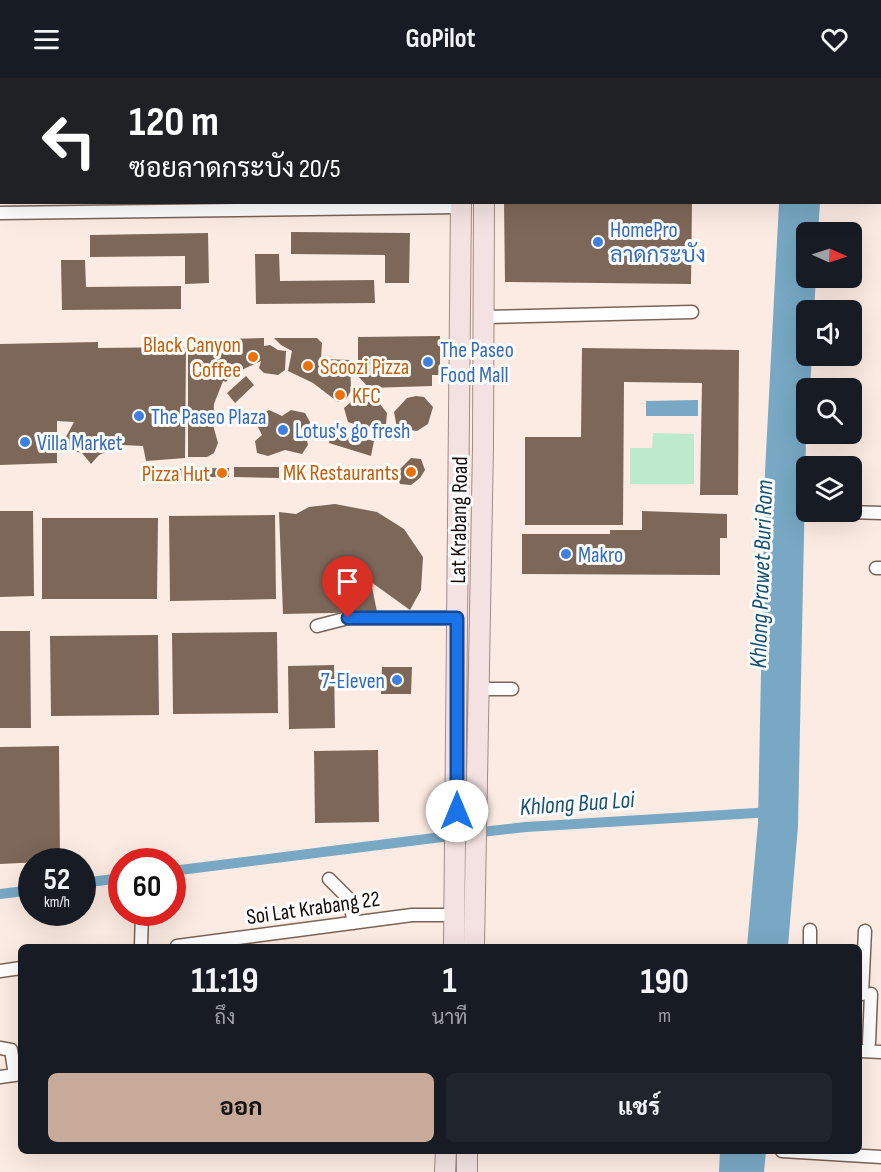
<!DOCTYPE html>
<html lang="th">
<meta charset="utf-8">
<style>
body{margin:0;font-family:"Sofia Sans Condensed",Sarabun,sans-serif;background:#20242c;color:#f1f3f6;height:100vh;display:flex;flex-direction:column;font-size:22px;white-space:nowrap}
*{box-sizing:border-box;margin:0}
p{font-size:20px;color:#9ea1a6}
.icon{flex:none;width:33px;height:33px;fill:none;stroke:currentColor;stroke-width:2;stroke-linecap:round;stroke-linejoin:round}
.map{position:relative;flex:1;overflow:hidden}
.side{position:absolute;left:18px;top:866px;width:844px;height:210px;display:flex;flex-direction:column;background:#171b24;border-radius:9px;box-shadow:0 6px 24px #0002}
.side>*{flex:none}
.guide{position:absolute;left:0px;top:0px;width:882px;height:126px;box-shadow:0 6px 24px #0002;background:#202124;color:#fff;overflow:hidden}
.needle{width:39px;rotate:93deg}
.buttons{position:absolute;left:796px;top:144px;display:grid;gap:12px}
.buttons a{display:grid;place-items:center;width:66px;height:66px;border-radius:9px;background:#171b24;box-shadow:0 6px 24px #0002;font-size:30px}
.speed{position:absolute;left:18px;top:770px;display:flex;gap:12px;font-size:30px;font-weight:700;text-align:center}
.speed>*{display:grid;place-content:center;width:78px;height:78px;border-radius:50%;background:#171b24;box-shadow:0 6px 24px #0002;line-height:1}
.speed small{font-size:15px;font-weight:400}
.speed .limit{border:9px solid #d22;background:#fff;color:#111}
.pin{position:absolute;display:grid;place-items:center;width:51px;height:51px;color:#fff;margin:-62px -26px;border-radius:50% 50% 50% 0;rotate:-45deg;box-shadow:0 0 6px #0007}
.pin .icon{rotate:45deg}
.me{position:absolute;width:66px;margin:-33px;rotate:0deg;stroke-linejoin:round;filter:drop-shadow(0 0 4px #0008)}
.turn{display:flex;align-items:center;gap:21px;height:126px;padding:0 30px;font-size:27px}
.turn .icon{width:78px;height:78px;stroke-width:2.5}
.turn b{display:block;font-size:42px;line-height:51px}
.eta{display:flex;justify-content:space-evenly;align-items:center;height:102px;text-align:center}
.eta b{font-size:36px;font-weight:700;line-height:42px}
.action{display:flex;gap:12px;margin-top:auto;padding:12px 30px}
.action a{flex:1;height:69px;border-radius:9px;background:#c8aa9a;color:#111;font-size:24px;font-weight:700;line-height:69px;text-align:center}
.action a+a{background:#20242c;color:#f1f3f6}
header{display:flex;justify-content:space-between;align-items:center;height:78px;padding:0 30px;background:#171b24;font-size:27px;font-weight:700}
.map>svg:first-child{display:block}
</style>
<header><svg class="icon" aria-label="menu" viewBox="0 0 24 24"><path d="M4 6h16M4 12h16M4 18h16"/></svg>GoPilot<svg class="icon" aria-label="heart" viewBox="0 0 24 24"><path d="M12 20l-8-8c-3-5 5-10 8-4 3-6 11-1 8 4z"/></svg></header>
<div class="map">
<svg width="881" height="1094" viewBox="0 0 881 1094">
<rect width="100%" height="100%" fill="#fcebe2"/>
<path fill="#bdeacd" d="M653 355 694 356V406H630V370H652Z"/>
<path fill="#78a8c4" d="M779 125H820L818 154H807V200H816L814 232H807V278H812L810 310H807L798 748 788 868H747L758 745 765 394Z
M698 322V338H646V323Z
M720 1073H766L764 1094H719Z"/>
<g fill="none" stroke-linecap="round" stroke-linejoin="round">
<path stroke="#78a8c4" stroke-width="10" d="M473 755 526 749 771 734
M172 793 458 757
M82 805 122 800
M0 816 32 812"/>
</g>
<path fill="#7d6759" d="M504 124H692L691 206 505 204Z
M291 154 410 155 409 205H385V177L291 176Z
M208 155 209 205 185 206V178L90 179V157Z
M255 176H279L280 203 374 202 375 225 256 226Z
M61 182H85L86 209 181 208V231L62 232Z
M440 258V297H432V308L369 310 358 298V259Z
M264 260V268L270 267 278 272 286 273 285 292 278 297 264 295 259 290 261 283 231 297 226 304 223 303 214 326 213 347 218 365 214 375 207 379H188V262Z
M274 260H317L322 265 321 281 350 282 351 313 346 321 338 324 313 305 288 293 292 273 281 267Z
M98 264V270L186 269 185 380 146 383 143 368 122 367 99 377 91 386 82 375 60 370 74 344 57 343V385L0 387V266Z
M582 270 739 272 738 417H700L702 305 624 304 623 447H525V359H581Z
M246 298 254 307 235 325 227 315Z
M416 318 424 319 433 329 428 346 417 353 397 350 394 334 407 320Z
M358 322 380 326 387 335 386 346 372 352 348 344 344 330 352 323Z
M269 332 282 338 291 332 305 335 310 344 306 357 308 367 302 376 285 372 268 378 257 375 255 363 262 357 257 347 259 337Z
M332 353 374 363 371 378 329 365Z
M411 380 421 381 425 392 420 400 411 407 400 406 396 395Z
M234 389H279V400L234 399Z
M229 390V399H154V391Z
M335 426 377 434 404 451 423 479 421 512 410 532 371 504 377 534 283 536 279 434 296 436 309 429Z
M0 433H33L34 518 0 519Z
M642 433 727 436V460H720V497L522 496V456H610V452H642Z
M275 437 276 521 170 523 169 438Z
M42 440H158L157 521H42Z
M0 553H30L31 650H0Z
M277 554 278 635 173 636 172 555Z
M158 557 159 637 51 638 50 558Z
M334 587 335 650 289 651 288 588Z
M382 589H412L411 616H381Z
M59 668 60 783 0 786V669Z
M378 672 379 744 315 745 314 673Z"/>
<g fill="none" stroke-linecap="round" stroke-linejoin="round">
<g stroke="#7b6457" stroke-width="15">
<path id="street" d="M880 30H881
M0 118H2
M0 135 461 129
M485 239 692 234
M849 434 881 435
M876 490H881
M317 548 348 540H457
M480 611H512
M329 801 349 821 354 845
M141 868 142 834
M177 868 412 837H455
M810 868V852
M0 893 21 890
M862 916 865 853
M869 965 871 916
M0 970 11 972 15 997
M860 973 881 974
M0 999 21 996
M782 1073 881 1079"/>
</g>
<g stroke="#a18a88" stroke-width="22">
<path id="primary" d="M463 2V0
M485 2V0
M454 868 461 124
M474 868 483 368 484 124
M445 1094 446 1072
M467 1094V1072"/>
</g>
<use href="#street" stroke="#fff" stroke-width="12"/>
<use href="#primary" stroke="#f4e2e2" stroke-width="20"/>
</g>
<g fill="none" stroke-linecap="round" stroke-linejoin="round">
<g stroke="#114b97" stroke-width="15">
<path id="route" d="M348 540H457V733"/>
</g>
<use href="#route" stroke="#1a73e8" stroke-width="10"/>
</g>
<g fill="#3f7fe0" stroke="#fcfcfc" stroke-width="2">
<circle cx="598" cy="164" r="6"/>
<circle cx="428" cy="284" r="6"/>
<circle cx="139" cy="338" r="6"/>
<circle cx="283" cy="352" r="6"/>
<circle cx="25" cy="364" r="6"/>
<circle cx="566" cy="476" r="6"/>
<circle cx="397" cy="602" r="6"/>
</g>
<g fill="#e8710a" stroke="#fcfcfc" stroke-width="2">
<circle cx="253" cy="279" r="6"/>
<circle cx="308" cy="288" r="6"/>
<circle cx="340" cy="317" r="6"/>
<circle cx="411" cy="394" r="6"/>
<circle cx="222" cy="395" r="6"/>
</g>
<g text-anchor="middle" stroke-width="6" stroke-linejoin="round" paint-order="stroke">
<g font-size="22" fill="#366cbe" stroke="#fcfcfc" text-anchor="start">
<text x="610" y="159">HomePro<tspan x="610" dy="25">ลาดกระบัง</tspan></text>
<text x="440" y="279">The Paseo<tspan x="440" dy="25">Food Mall</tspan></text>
<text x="151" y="346">The Paseo Plaza</text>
<text x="295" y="360">Lotus's go fresh</text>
<text x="37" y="372">Villa Market</text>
<text x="578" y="484">Makro</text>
<text x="385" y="610" text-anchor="end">7-Eleven</text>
</g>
<g font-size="22" fill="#c56008" stroke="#fcfcfc" text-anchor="end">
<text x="241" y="274">Black Canyon<tspan x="241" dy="25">Coffee</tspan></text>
<text x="320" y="296" text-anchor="start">Scoozi Pizza</text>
<text x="352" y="325" text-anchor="start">KFC</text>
<text x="399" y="402">MK Restaurants</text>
<text x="210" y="403">Pizza Hut</text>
</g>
<g font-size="22" fill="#140b07" stroke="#fcfcfc">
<text transform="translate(458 442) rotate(-89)" y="8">Lat Krabang Road</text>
<text transform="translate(313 829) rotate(-8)" y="8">Soi Lat Krabang 22</text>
</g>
<g font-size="24" font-style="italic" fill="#175270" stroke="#fcfcfc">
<text transform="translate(761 496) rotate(-88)" y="8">Khlong Prawet Buri Rom</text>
<text transform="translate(577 725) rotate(-4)" y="8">Khlong Bua Loi</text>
</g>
</g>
</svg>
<div class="buttons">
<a><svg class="needle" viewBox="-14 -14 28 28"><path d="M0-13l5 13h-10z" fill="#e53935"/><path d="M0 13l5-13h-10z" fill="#9ea1a6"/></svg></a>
<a><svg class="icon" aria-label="sound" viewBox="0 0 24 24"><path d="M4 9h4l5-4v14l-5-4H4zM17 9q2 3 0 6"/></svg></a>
<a><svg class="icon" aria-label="search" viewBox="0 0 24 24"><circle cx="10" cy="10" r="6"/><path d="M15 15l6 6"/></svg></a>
<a><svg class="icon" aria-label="layers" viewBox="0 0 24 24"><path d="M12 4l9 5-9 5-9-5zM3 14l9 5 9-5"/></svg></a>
</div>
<div class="speed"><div>52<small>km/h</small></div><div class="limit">60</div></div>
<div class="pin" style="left:348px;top:540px;background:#d93025"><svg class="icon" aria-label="arrive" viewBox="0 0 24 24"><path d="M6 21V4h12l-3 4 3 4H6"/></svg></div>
<svg class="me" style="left:457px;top:733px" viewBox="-20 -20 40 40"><circle r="19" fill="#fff"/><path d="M0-13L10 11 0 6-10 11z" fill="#1a73e8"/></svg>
<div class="guide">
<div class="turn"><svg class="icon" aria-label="left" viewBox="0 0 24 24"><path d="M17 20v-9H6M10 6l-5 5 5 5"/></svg><div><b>120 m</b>ซอยลาดกระบัง 20/5</div></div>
</div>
<section class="side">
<div class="eta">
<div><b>11:19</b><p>ถึง</p></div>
<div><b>1</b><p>นาที</p></div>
<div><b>190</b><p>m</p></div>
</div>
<div class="action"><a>ออก</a><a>แชร์</a></div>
</section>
</div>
